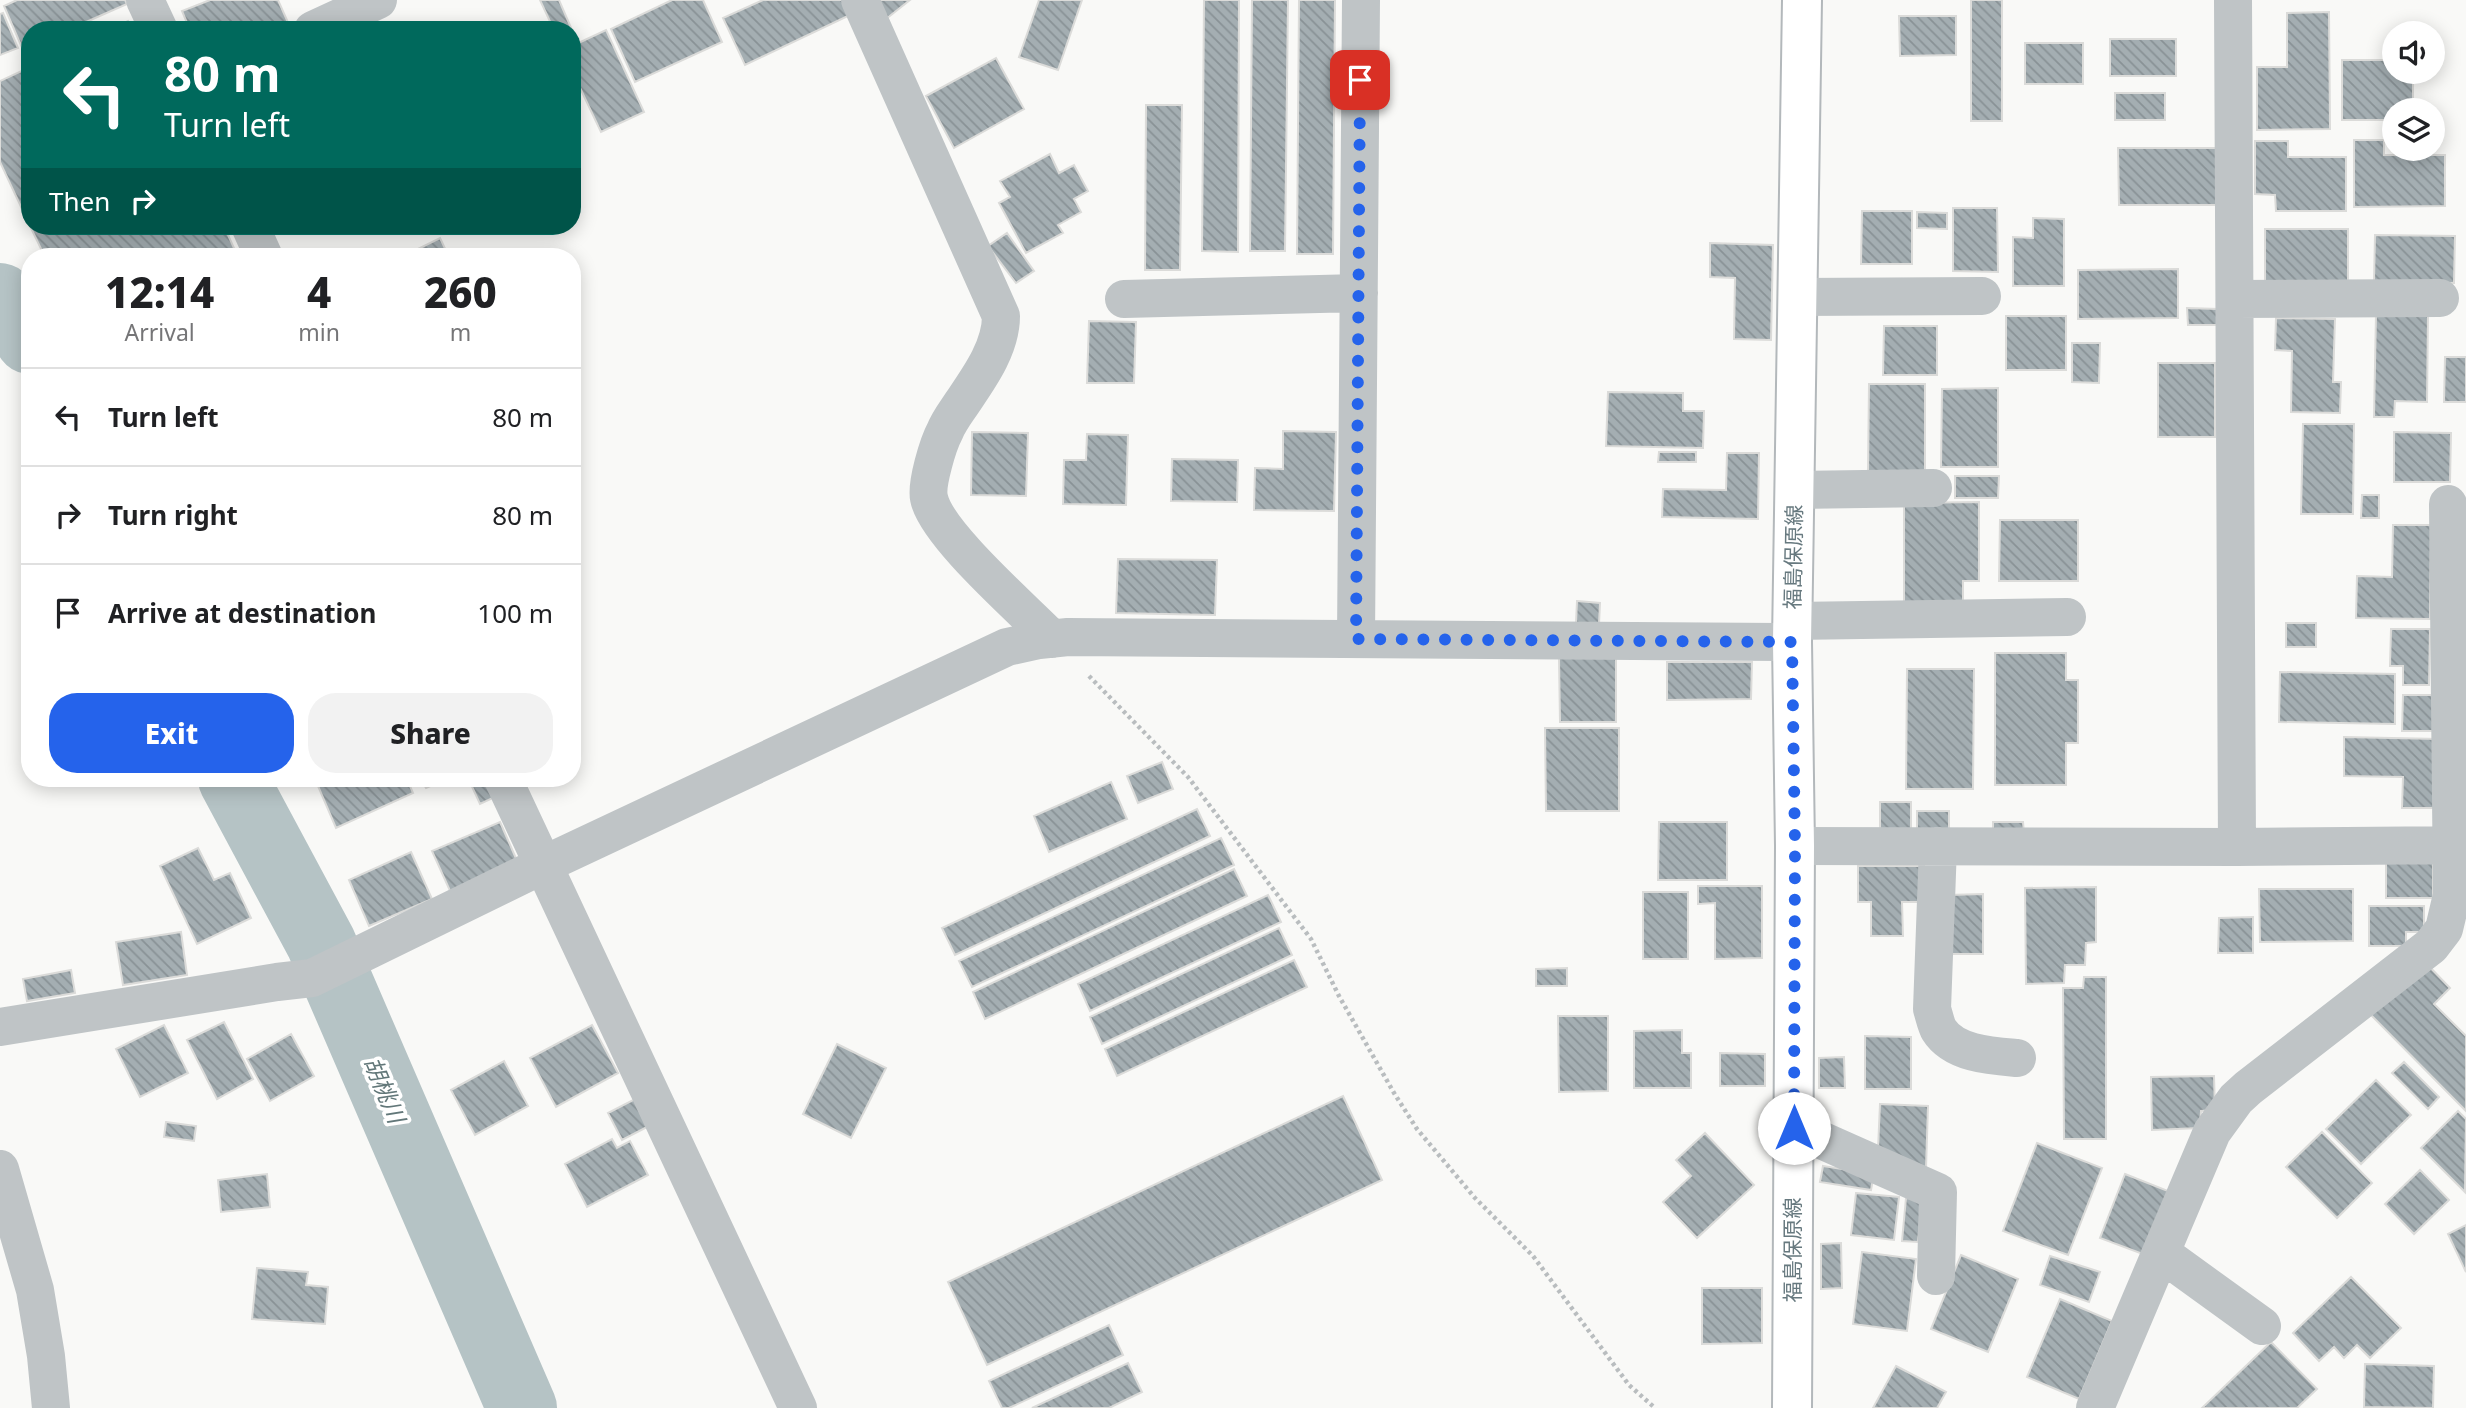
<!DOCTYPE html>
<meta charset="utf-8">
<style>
body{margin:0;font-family:"Noto Sans","Noto Sans JP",sans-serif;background:#f2f2f2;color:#202124;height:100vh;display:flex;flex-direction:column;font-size:26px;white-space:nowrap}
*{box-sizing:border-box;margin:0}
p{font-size:23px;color:#757577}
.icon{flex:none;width:38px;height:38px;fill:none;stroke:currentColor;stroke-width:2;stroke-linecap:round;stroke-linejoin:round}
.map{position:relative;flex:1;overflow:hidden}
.details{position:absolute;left:21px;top:248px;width:560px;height:539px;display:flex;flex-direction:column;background:#fff;border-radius:28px;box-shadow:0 4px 18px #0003}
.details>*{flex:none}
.hud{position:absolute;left:21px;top:21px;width:560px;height:214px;border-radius:28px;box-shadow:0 4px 18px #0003;background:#00695c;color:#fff;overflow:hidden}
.tools{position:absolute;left:2382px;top:21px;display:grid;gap:14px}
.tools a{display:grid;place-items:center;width:63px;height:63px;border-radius:50%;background:#fff;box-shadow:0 4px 18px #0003;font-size:35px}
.pin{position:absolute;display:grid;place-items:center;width:60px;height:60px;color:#fff;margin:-30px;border-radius:14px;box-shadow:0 4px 10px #0006}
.me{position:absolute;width:77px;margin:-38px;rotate:0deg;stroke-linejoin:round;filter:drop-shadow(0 0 5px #0008)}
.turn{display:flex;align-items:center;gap:24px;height:147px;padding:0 28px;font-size:32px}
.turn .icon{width:91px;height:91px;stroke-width:2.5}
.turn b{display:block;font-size:49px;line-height:60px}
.then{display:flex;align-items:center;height:66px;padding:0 28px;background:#0003;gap:14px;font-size:26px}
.eta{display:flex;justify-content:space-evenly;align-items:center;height:119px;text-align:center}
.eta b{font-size:42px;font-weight:800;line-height:49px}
.action{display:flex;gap:14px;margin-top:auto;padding:14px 28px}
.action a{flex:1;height:80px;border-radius:28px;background:#2563eb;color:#fff;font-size:28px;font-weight:800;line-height:80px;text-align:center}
.action a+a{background:#f2f2f2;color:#202124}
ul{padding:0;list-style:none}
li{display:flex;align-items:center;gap:21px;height:98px;padding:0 28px;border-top:2px solid #e0e0e0}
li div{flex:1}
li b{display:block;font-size:26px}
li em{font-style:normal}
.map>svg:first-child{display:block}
</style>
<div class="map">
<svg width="2466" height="1408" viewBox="0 0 2466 1408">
<defs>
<pattern id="building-back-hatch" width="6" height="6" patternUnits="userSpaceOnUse" patternTransform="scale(1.75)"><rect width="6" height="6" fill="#a4aeb2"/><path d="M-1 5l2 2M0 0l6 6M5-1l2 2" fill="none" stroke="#899296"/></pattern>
</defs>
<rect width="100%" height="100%" fill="#f9f9f7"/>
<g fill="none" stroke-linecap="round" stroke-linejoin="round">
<path stroke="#b5c3c5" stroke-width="70" d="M0 298 30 339
M233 779 321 943 522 1408"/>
</g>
<path fill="url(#building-back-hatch)" stroke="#dbdbd9" stroke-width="2" d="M17 0H125L127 4 68 30H30V47L23 50 4 6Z
M210 0H278L290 27 283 30H190L182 11Z
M540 0H559L572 30H554Z
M672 0H703L722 42 635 82 611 29Z
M763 0H843L850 15 745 65 723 18Z
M877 0H910L886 19Z
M1039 0H1082L1058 70 1019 57Z
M1204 0H1239L1238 252 1202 251Z
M1252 0H1288L1285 251H1250Z
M1299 0H1335L1333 254H1297Z
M1971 0H2002V121H1971Z
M2329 12 2330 129 2257 130V67H2287V13Z
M3 13 18 48 0 55V14Z
M1899 16H1956V55L1900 56Z
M128 21 132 30H109Z
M606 30 644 112 601 132 572 71V46Z
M2110 39H2176V76H2110Z
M2025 43H2083V84H2025Z
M996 58 1024 109 954 148 926 96Z
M2342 60H2394V72H2413V110H2394V120H2342Z
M30 67V226L0 162V81Z
M2115 93H2165V120H2115Z
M1146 105H1182L1180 270H1145Z
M2354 140H2384V155H2445V206L2354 207Z
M2255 141H2288V157H2346V211H2276L2275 195 2255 194Z
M2118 148H2219V205H2119Z
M1050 154 1059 173 1074 165 1088 191 1074 199 1081 212 1058 225 1063 233 1026 253 999 203 1010 197 1000 181Z
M1953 208H1997L1998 272 1953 271Z
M1862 211H1912V264H1861Z
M1917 212 1947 213V229L1917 228Z
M2033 218 2064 219V286H2013V237L2033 238Z
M30 226H224L238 257H45Z
M2265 229H2348V286L2265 287Z
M1007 233 1034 271 1016 283 988 246Z
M2375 235 2455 236 2454 283 2374 282Z
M440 238 449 257H420L416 250Z
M1710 243 1773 245 1771 340 1734 339 1735 278 1710 277Z
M2178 269V318L2078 319V270Z
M2187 308 2218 309V325H2188Z
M2376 314 2428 315 2427 402 2395 401 2394 417H2374Z
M2006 316H2066V370H2006Z
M2276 318 2335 319 2333 382H2341L2340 413 2291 412 2292 351 2275 350Z
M1089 321 1136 322 1134 383H1087Z
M1884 326H1937V375H1883Z
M2072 343H2100L2099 383 2072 382Z
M2445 357H2466V402H2444Z
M2158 363H2215V437H2158Z
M1869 384H1925V472H1868Z
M1998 388V467H1941L1942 389Z
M1608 392 1683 393V411H1704L1703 448 1606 446Z
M2303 424H2354L2353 514H2301Z
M1283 431 1336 432 1334 511 1254 510 1255 468 1283 469Z
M972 432 1028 433 1026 496 971 495Z
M2394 432 2451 433 2450 482H2394Z
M1087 434 1128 435 1126 505 1063 504 1064 460H1086Z
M1659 452H1696V462H1658Z
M1727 453H1759L1758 519 1662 517 1663 489 1726 490Z
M1172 459 1238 460 1237 502 1171 501Z
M1955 476H1999L1998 498H1955Z
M2362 495H2379V518H2361Z
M1979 502V581H1963V606L1904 607V503Z
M2000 520H2078V581H1999Z
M2393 525H2431L2430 619 2356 618 2357 576 2392 577Z
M1118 559 1217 560 1215 615 1116 613Z
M1577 601 1600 603 1599 624 1576 623Z
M2286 623H2316V647H2286Z
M2391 629H2430L2429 685H2403V666H2390Z
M1995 653H2066V680H2078V743H2066V785H1995Z
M1559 658H1616V722H1560Z
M1667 662H1752L1751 699 1667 700Z
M1907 669H1974L1973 789H1906Z
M2280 672 2395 674V724L2279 722Z
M2403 695H2440L2439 731H2402Z
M1545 728H1619V811H1546Z
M2344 737 2439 739 2438 808H2402L2403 777 2344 776Z
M1162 762 1173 789 1138 803 1127 776Z
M315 779H407L413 793 336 828Z
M421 779H447L426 788Z
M472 779H490L497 796 480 804 469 780Z
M1111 782 1127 819 1049 852 1034 816Z
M1880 802H1911V835H1880Z
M1197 809 1210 836 955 955 942 928Z
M1917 811H1949V839H1917Z
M500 822 518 863 451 893 432 851Z
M1659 822H1727V880H1658Z
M1993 822H2023L2024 833H1993Z
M1221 838 1234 865 972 987 959 961Z
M198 848 214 880 230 873 251 918 197 944 160 866Z
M411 852 432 899 369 926 349 880Z
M2386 858H2433V898H2386Z
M1858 866H1924V902H1902L1903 936H1871V902H1858Z
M1234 869 1247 896 985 1019 973 992Z
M1698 886H1762V958L1715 959V903L1698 904Z
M2096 887V942L2086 943 2085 965H2065L2064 983 2026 984 2025 888Z
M2259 889H2353V941L2260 942Z
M1643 892H1688V959H1643Z
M1983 894V954H1949L1948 895Z
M1268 895 1281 922 1090 1011 1078 984Z
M2369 906H2424V932H2406V946H2369Z
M2253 917V953H2218L2219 918Z
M1279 928 1292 955 1102 1044 1090 1017Z
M181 932 187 975 123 985 116 942Z
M1294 960 1307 987 1117 1076 1105 1049Z
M2424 961 2450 988 2434 1004 2466 1036V1111L2370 1014Z
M1567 968V986H1536V969Z
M71 970 75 993 27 1001 23 979Z
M2084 977H2106V1139H2064L2063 988H2083Z
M1558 1016H1608V1091L1559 1092Z
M224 1022 253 1079 217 1099 187 1040Z
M164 1025 188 1073 140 1097 116 1049Z
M592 1025 618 1073 556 1107 530 1058Z
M1682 1030V1053H1691V1088H1634V1031Z
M291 1034 314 1076 270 1101 247 1059Z
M1865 1036 1911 1037V1089H1865Z
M837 1044 886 1068 851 1138 803 1114Z
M1720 1053 1765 1054V1086H1720Z
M1844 1057 1845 1088H1819V1058Z
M504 1061 528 1106 475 1135 451 1090Z
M2404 1062 2439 1097 2428 1109 2392 1073Z
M2214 1076 2215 1110 2201 1111 2200 1128 2152 1130 2151 1077Z
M2376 1080 2411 1115 2361 1164 2326 1129Z
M1343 1096 1382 1180 987 1365 948 1282Z
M635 1099 649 1126 622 1140 608 1113Z
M1880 1104 1928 1106 1926 1168 1878 1149Z
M2458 1111 2466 1119 2465 1192 2421 1148Z
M166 1122 196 1126 194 1141 164 1137Z
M2322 1132 2372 1183 2337 1218 2286 1167Z
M1705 1133 1754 1185 1697 1238 1663 1202 1691 1176 1676 1160Z
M612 1139 617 1148 630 1141 648 1175 587 1207 565 1164Z
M2037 1143 2102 1168 2068 1255 2003 1231Z
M1823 1166 1874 1174 1871 1190 1820 1182Z
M2420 1170 2449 1200 2414 1234 2385 1204Z
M267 1174 270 1207 221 1212 218 1180Z
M2125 1174 2173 1193 2148 1256 2100 1238Z
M1856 1193 1899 1197 1894 1240 1851 1235Z
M1906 1198 1922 1199 1918 1242 1902 1241Z
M2466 1225V1272L2448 1234Z
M1841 1243 1842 1288 1821 1289V1244Z
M1862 1252 1916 1259 1907 1331 1853 1324Z
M1961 1255 2018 1279 1988 1352 1931 1329Z
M2050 1256 2100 1272 2089 1302 2040 1285Z
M257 1268 308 1272 306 1285 328 1287 325 1324 252 1319Z
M2351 1277 2401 1328 2370 1358 2357 1345 2344 1358 2334 1347 2319 1361 2293 1333Z
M1702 1288H1762V1343L1702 1344Z
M2060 1299 2112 1321 2079 1399 2027 1377Z
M1109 1325 1123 1355 1009 1408H1002L989 1381Z
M2271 1342 2317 1389 2297 1408H2202Z
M1128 1363 1142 1392 1109 1408H1032Z
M2365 1364 2434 1366 2433 1408 2364 1407Z
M1896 1366 1946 1392 1937 1408H1873Z"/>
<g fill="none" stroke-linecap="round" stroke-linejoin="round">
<g stroke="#b3b8bb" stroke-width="42">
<path id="primary" d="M1792 1408 1795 846 1792 642 1802 0"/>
</g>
<path stroke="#b9bdbf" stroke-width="4.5" stroke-dasharray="3.5 3.5" stroke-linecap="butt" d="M1089 676 1188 777 1311 939 1339 996 1394 1093 1417 1129 1475 1198 1533 1256 1629 1385 1655 1408"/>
<path stroke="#bfc4c6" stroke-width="38" d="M145 0 159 30
M860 0 1001 316C1001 348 979 378 962 403 956 412 949 421 945 431 938 444 926 484 929 498 936 534 1024 610 1052 639
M2233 0 2237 847
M313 30 378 0
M250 226 264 257
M1798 297 1982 296
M1124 299 1359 293
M2236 299 2440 298
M1795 490 1933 488
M1793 621 2067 617
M1356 639 1361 0
M503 779 798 1408
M1795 846 2237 847 2466 845
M1938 846 1932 1009C1934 1015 1936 1025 1939 1030 1954 1054 1992 1056 2017 1058
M0 1027 277 982 312 978 543 865 1007 647 1039 640 1068 637 1792 642
M1794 1128 1938 1192 1936 1276
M2161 1253 2262 1326
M2095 1408 2212 1132 2236 1099 2248 1088 2431 946 2444 929 2452 895 2448 504"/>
<path stroke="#bfc4c6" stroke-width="38" d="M0 1169 35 1290 46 1356 51 1408"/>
<use href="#primary" stroke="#fff" stroke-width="38"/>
</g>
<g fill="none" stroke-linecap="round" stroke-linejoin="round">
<path stroke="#2563eb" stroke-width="12" stroke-dasharray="0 21.6" d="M1360 80 1356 639 1792 642 1795 846 1794 1128"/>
</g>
<g text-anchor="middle" stroke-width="7" stroke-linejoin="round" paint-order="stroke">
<g font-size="21" fill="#67797f" stroke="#fff">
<text transform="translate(1794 557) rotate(-89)" y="7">福島保原線</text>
<text transform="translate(1793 1250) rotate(-90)" y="7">福島保原線</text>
</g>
<g font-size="23" font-style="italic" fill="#627779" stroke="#fff">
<text transform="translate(384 1090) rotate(67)" y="8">胡桃川</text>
</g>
</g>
</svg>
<div class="tools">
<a><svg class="icon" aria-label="sound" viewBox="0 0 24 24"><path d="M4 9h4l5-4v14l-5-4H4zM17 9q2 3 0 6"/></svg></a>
<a><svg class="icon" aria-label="layers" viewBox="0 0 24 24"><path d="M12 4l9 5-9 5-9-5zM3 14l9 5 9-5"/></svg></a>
</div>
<div class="pin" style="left:1360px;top:80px;background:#d93025"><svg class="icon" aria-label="arrive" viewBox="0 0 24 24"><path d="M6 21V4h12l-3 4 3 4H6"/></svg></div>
<svg class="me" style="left:1794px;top:1128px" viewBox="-20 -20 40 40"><circle r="19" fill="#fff"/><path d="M0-13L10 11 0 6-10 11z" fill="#2563eb"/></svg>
<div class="hud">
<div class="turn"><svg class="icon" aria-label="left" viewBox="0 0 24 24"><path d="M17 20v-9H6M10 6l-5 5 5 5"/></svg><div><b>80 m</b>Turn left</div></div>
<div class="then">Then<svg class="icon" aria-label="right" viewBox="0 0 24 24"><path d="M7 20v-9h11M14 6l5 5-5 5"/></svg></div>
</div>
<section class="details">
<div class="eta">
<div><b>12:14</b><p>Arrival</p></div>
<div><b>4</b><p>min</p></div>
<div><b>260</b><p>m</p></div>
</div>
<ul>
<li><svg class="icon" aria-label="left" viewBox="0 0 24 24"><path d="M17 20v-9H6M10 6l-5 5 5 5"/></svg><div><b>Turn left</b></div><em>80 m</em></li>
<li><svg class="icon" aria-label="right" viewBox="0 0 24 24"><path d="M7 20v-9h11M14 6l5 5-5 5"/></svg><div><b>Turn right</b></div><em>80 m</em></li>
<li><svg class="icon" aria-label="arrive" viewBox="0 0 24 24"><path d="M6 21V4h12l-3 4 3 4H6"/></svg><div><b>Arrive at destination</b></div><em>100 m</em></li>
</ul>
<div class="action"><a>Exit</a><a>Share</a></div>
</section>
</div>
